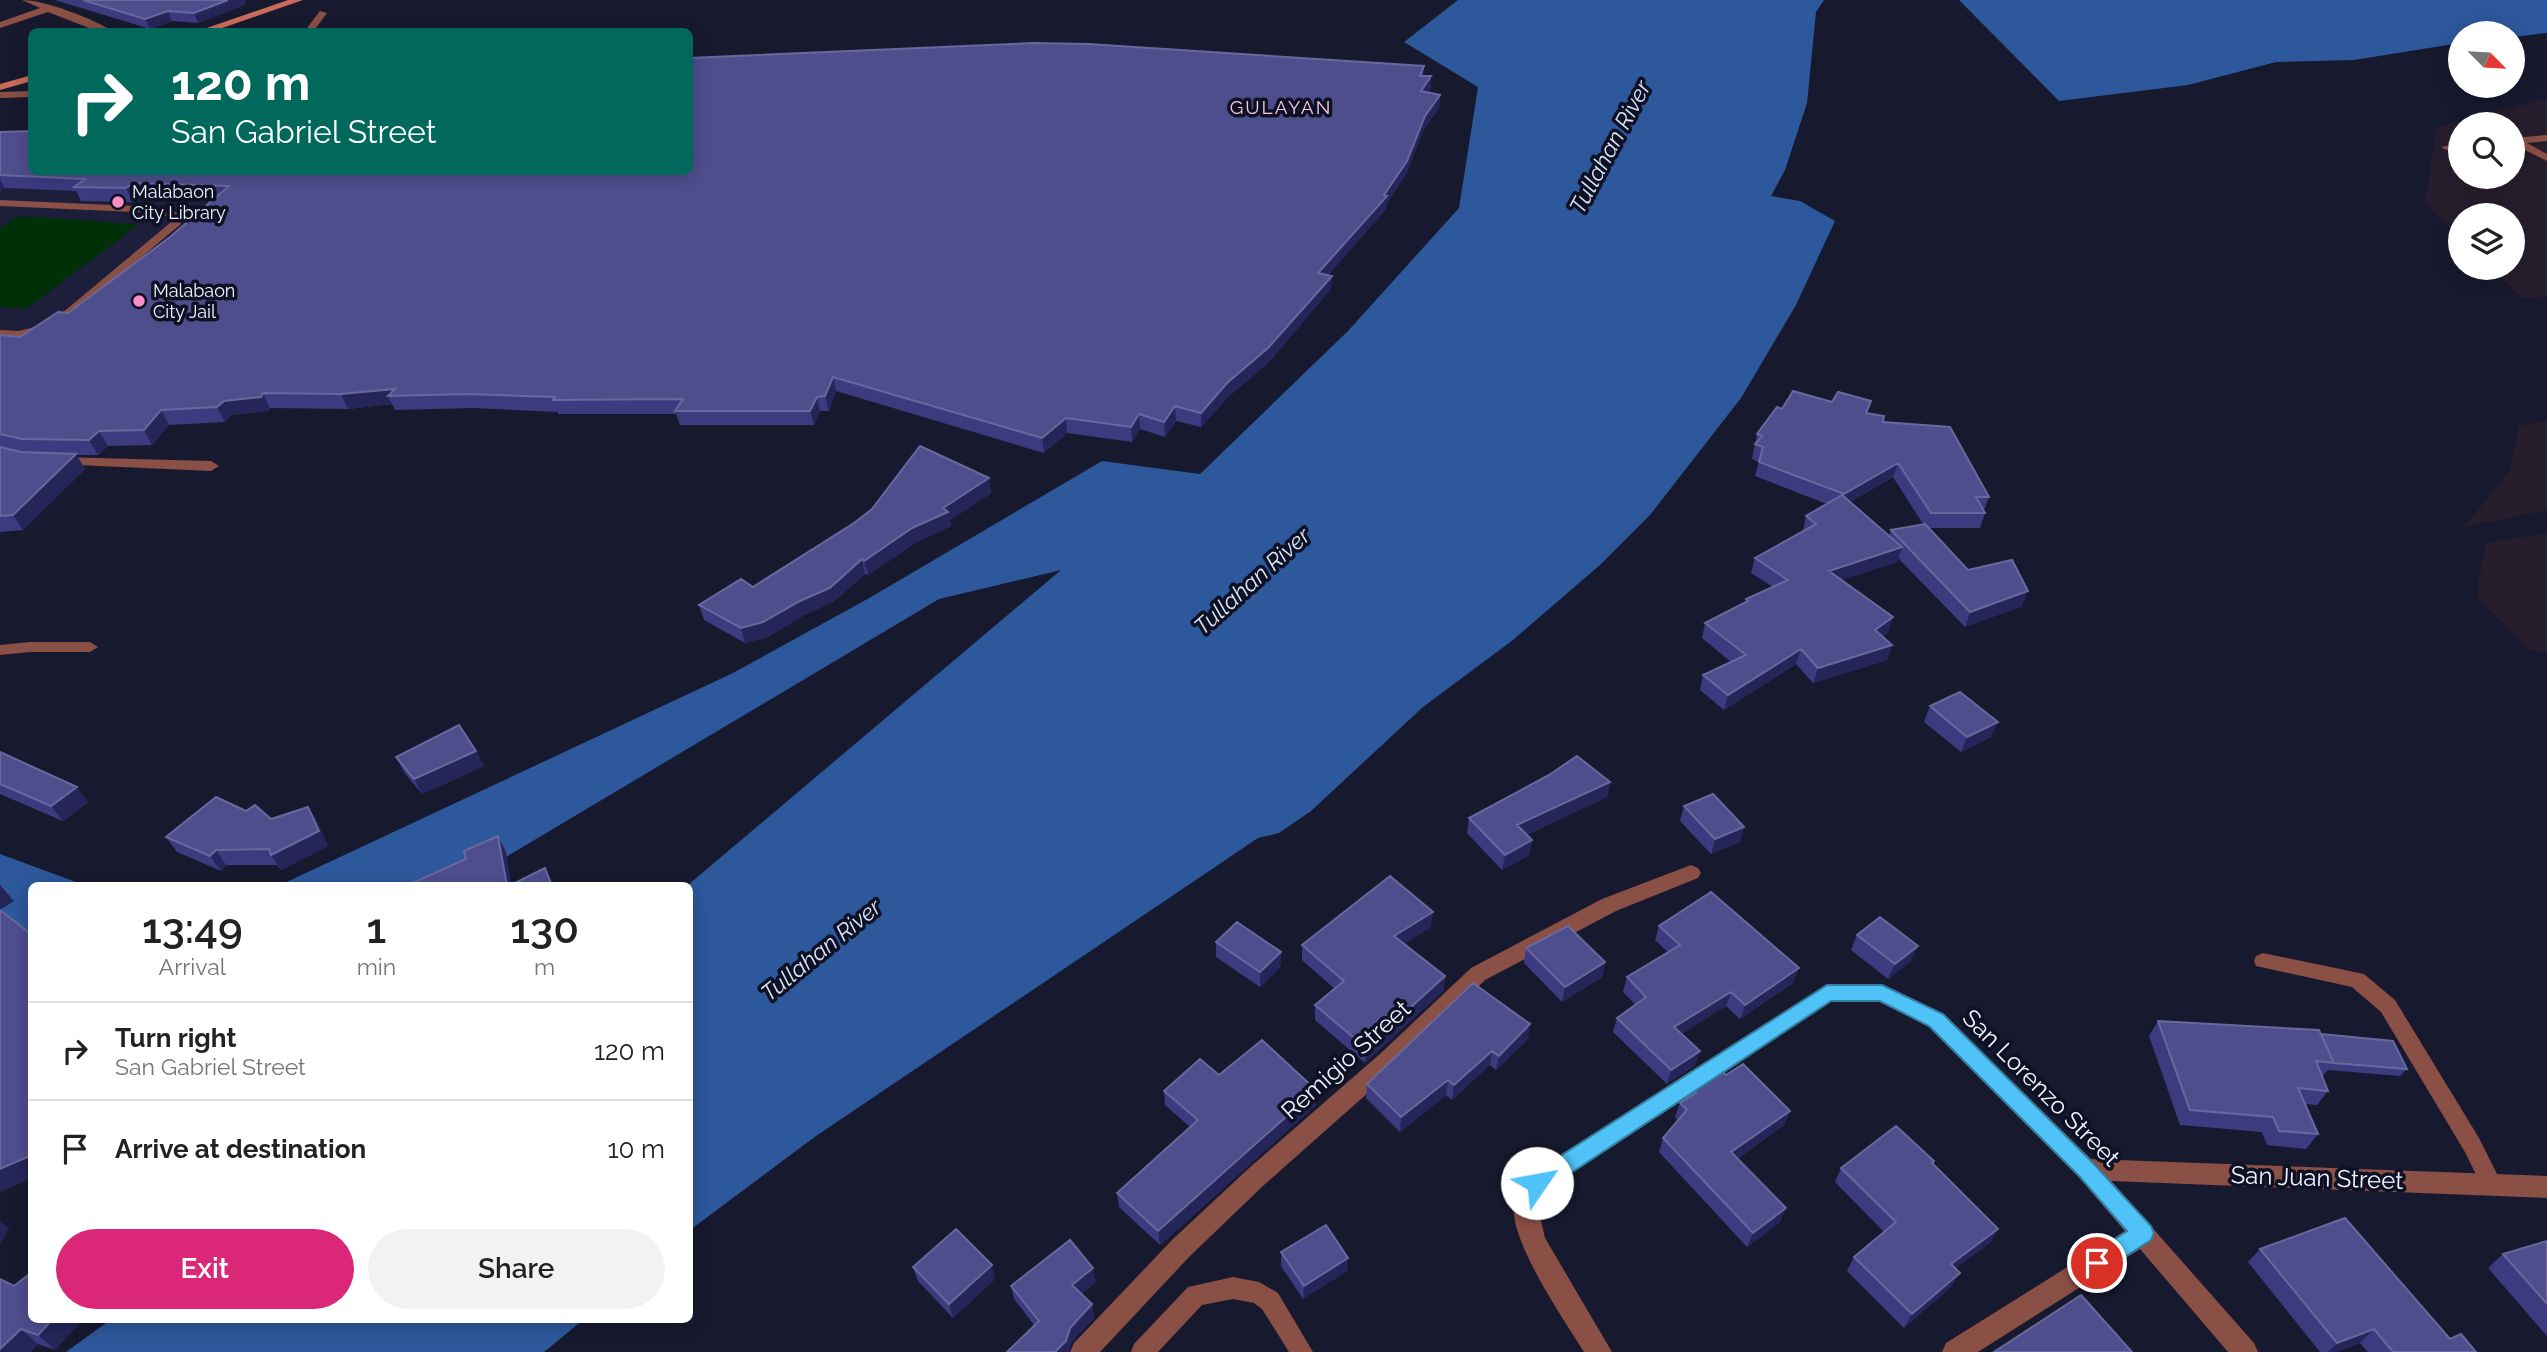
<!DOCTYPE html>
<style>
body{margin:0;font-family:Raleway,sans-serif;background:#f2f2f2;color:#222;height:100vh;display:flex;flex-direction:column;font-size:26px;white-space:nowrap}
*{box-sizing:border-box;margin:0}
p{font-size:23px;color:#767676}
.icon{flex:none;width:38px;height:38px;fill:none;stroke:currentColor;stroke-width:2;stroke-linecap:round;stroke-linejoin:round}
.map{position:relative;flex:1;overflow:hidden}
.details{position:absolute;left:28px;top:882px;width:665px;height:441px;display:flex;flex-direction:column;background:#fff;border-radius:10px;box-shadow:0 4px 18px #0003}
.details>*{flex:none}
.hud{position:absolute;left:28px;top:28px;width:665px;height:147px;border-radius:10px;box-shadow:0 4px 18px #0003;background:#00695c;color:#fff;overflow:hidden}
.needle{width:46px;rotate:114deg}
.tools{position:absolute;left:2448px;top:21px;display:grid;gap:14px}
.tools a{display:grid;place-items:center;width:77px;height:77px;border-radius:50%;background:#fff;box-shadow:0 4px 18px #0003;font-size:35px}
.pin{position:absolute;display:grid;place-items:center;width:60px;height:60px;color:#fff;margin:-30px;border:4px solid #fff;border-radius:50%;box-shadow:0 2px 7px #0007}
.me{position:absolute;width:77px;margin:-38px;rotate:57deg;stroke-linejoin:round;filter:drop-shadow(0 0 5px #0008)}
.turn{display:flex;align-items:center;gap:24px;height:147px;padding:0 28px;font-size:32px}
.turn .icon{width:91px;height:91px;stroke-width:2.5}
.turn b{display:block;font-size:49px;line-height:60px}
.eta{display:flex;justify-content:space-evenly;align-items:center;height:119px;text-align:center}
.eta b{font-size:42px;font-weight:600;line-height:49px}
.cta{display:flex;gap:14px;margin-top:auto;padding:14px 28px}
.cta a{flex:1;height:80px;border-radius:42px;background:#db2777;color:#fff;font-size:28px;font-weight:600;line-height:80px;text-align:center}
.cta a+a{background:#f2f2f2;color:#222}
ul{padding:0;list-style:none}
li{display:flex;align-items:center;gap:21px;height:98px;padding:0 28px;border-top:2px solid #e0e0e0}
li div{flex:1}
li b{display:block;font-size:26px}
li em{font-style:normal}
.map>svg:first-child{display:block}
</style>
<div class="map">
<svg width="2547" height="1352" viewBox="0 0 2547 1352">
<rect width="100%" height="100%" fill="#17192e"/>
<path fill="#1c1e3a" d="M0 164 32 172H234L318 175 0 382Z"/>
<path fill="#271e2d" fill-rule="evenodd" d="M2547 99V296L2523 299 2491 268H2513V215H2460V237L2425 203 2437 127ZM2460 124H2513V177H2460Z
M2547 420V510L2464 527 2510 471 2519 426Z
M2547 533V653L2527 648 2476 596 2486 543Z"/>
<path fill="#003008" d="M18 216 139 224 26 309 0 307V228Z"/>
<path fill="#2d589c" d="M1458 0H1824L1816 12 1807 103 1785 170 1771 196 1800 201 1835 221 1796 305 1741 398 1650 515 1601 564 1513 640 1423 707 1311 811 1279 833 1258 838 816 1136 690 1230 688 885 1061 570 939 599 459 885 278 886 733 673 871 597 1102 461 1200 474 1348 331 1459 208 1478 87 1404 42Z
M1959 0H2547V33L2513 37V33H2460V43L2354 60 2276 62 2188 85 2059 101Z
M0 854 84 885 32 886 31 979 0 968Z
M110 1320H583L544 1352H66Z"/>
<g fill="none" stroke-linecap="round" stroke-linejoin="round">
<path fill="#8a4f45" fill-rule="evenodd" d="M320 11 327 13 313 32H304Z
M2547 135V141L2527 143 2547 154V161L2513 144V138Z
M2460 143V149L2446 150 2441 147Z
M0 200 156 207 178 213 181 224 65 321 61 320V314L170 223 169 217 156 213 0 206Z
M46 324 50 325V331L19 339 0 338V330L19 331Z
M30 642H90L98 647 90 652H30L0 655V645Z
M2263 953 2364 974 2395 1000 2479 1138 2502 1184 2498 1191 2491 1194 2484 1191 2465 1152 2381 1012 2352 987 2256 966 2254 961 2256 956Z
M1233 1277 1259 1282 1278 1293 1313 1352H1289L1262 1309 1254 1303 1233 1299 1202 1305 1158 1352H1131L1134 1344 1188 1287Z"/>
<path fill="#8a4f45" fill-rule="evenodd" d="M22 0C45 0 94 19 114 32H99L48 12 0 28V22L40 8Z
M32 91V97L0 98V92Z
M59 457 211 461 219 466 211 471 54 464 52 461Z
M1691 865 1698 868 1701 873 1698 878 1616 911 1485 980 1397 1067 1264 1185 1190 1256 1100 1352H1070L1074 1343 1172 1240 1248 1169 1381 1053 1471 968 1602 899Z
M1827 984H1882L1944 1014 2091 1159 2547 1176V1198L2111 1181 2254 1343 2258 1352H2228L2140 1249 1978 1352H1942L1946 1343 2125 1231 2078 1176 1928 1026 1880 1002H1831L1545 1191 1538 1207 1545 1238 1612 1352H1584C1565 1321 1509 1241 1514 1205 1516 1195 1524 1184 1529 1175Z"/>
<path fill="#c96b5b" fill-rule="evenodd" d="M288 0H303L211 32H195Z
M32 75V81L0 90V84Z"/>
</g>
<path fill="#3c3b80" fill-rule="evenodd" d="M55 0H244L246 4 198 23 172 21 150 29Z
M1424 66 1423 76H1431V89L1428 93 1440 95 1439 108 1424 129 1406 174 1387 203 1386 209 1328 275 1331 289 1268 363 1228 397 1201 427 1176 421 1165 437 1140 429 1132 442 1067 433 1044 453 836 391 829 411H820L814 425H680L676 414H558V412L473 408 395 410 392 404 348 409 270 408 268 411 231 415 225 422 169 425 152 445 108 446 98 455H76L85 469 23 530 0 532V335L20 337 68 313 170 237 214 198 140 196 133 202 81 201 76 191 5 188 0 192V132L32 172Z
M1871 401 1867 413 1883 422 1989 497 1984 510 1985 513 1980 528H1929L1968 570 2022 606 1965 627 1898 558 1897 562 1841 580 1888 632 1883 636 1892 645 1887 660 1813 683 1796 664 1724 710 1700 690 1703 675 1731 662 1702 638 1705 623 1745 603 1746 599 1773 587 1751 573 1755 558 1803 531 1806 516 1827 504 1755 476 1759 462 1752 459 1757 434 1782 409 1832 402ZM1893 477 1923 524 1891 530 1889 536 1850 502Z
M989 478 991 493 950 520 951 526 915 543 868 575 865 574 833 602 804 615 768 637 745 643 704 620 699 605 753 587 854 523Z
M1930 706 1991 737 1961 752 1924 722Z
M476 751 484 766 422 794 404 772 396 757Z
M0 752 88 802 63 821 0 794Z
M1610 782 1607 797 1526 835 1532 840 1529 855 1502 870 1467 833 1469 818Z
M1684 806 1744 827 1740 842 1711 854 1680 821Z
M308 807 317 822 328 846 281 870 277 865H226L221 871 177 852 166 837 246 811 271 819Z
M1659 926 1793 983 1740 1019 1726 1006 1681 1034 1695 1065 1667 1084 1613 1032 1617 1018 1636 1005 1623 992 1627 977 1668 952 1655 940Z
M1431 927 1404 944 1445 976 1443 991 1365 1063 1315 1020V1005L1335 989 1302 960V945Z
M1857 935 1911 961 1888 979 1851 950Z
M1216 942 1281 952 1280 967 1260 987 1216 957Z
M1526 948 1605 962 1602 977 1562 1002 1524 963Z
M2158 1021 2321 1034 2407 1069 2400 1076 2328 1070 2322 1077 2328 1091 2317 1105 2305 1104 2318 1134 2306 1149 2267 1145 2262 1132 2180 1125 2149 1036Z
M1528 1039 1496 1070 1490 1065 1452 1100 1446 1095 1400 1132 1366 1098 1367 1084Z
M1219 1075 1316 1105 1160 1245 1119 1207 1117 1193 1190 1127 1165 1105 1164 1091Z
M1726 1075 1790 1111 1784 1125 1738 1158 1780 1222 1747 1247 1659 1152 1663 1138 1678 1121 1675 1117 1680 1103 1686 1099 1690 1087Z
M1934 1161 1933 1163 1998 1229 1990 1243 1955 1268 1952 1286 1904 1328 1847 1271 1854 1257 1884 1232 1835 1182 1841 1168Z
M2547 1241V1336L2488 1268 2503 1254Z
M2260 1249 2450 1339 2476 1352H2368L2360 1343 2336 1352H2320L2248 1262Z
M1281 1252 1347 1271 1303 1299 1281 1266Z
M913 1267 995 1279 953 1318 918 1281Z
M0 1279 55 1350 38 1344 30 1352H0Z
M1096 1282 1081 1294 1092 1304 1094 1318 1072 1341 1034 1325 1014 1299 1011 1286Z"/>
<path fill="#252559" d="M228 0H244L246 4 198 23 194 13Z
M168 11 172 21 150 29 145 19Z
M1431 76V89L1421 104V91Z
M1440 95 1439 108 1424 129 1406 174 1387 203 1386 209 1318 287V273L1384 195 1425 116Z
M0 179 5 188 0 192Z
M133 183 140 196 133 202 126 188Z
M1332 276 1331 289 1268 363 1228 397 1201 427V413L1227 383Z
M833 377 836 391 829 411 825 396Z
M395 389 388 396 392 404 348 409 341 394Z
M263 393 270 408 268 411 231 415 225 422 217 407 224 401Z
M817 397 820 411 814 425 810 411Z
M1175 406 1176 421 1165 437 1164 422Z
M161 410 169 425 152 445 144 430Z
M1139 414 1140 429 1132 442 1131 427Z
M1066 418 1067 433 1044 453 1042 438Z
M99 431 108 446 98 455 89 440Z
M76 454 85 469 23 530 13 515Z
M1898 463 1893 477 1839 508 1844 494Z
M989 478 991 493 950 520 951 526 915 543 868 575 864 561Z
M1902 547 1897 562 1824 586 1829 571Z
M862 559 865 574 833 602 804 615 768 637 745 643 741 628Z
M2028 591 2022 606 1965 627 1970 612Z
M1893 617 1888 632 1870 645 1875 630Z
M1892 645 1887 660 1813 683 1818 668Z
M1801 649 1796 664 1724 710 1728 695Z
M1998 722 1991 737 1961 752 1967 737Z
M476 751 484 766 422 794 414 779Z
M1610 782 1607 797 1514 840 1517 825Z
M77 787 88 802 63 821 51 806Z
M308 807 317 822 328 846 281 870 271 855Z
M1744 827 1740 842 1711 854 1715 839Z
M498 836 506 852 512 886H507Z
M1532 840 1529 855 1502 870 1505 855Z
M216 850 226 865 221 871 210 856Z
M0 885 14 901 0 910Z
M1433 912 1431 927 1393 951 1394 936Z
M1918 946 1911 961 1888 979 1895 964Z
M1281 952 1280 967 1260 987V972Z
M1605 962 1602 977 1562 1002 1565 987Z
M1799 968 1793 983 1740 1019 1745 1005Z
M1445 976 1443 991 1365 1063 1366 1048Z
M1731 992 1726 1006 1670 1041 1674 1027Z
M1530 1024 1528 1039 1496 1070 1499 1056Z
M1492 1051 1490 1065 1452 1100 1454 1085Z
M1700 1051 1695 1065 1667 1084 1671 1070Z
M1448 1080 1446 1095 1400 1132 1401 1117Z
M1316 1090V1105L1160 1245 1158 1231Z
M1790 1111 1784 1125 1726 1166 1731 1152Z
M32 1155V1178L0 1192V1169Z
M1786 1208 1780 1222 1747 1247 1753 1233Z
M0 1221 9 1229 0 1244Z
M1998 1229 1990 1243 1943 1278 1951 1264Z
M1348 1258 1347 1271 1303 1299 1304 1286Z
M992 1265 995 1279 953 1318 949 1304Z
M1093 1268 1096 1282 1074 1299 1072 1285Z
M1960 1273 1952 1286 1904 1328 1912 1314Z
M1092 1304 1094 1318 1072 1341 1069 1352H1055L1070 1328Z
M52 1320H83L55 1350 38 1335Z
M21 1329 38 1344 30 1352H0V1349Z
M2374 1329 2360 1343 2336 1352H2328L2337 1343Z"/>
<path fill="#4f4e8d" stroke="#68689f" stroke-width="2" d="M83 0H228L194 13 168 11 145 19Z
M1034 43 1089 44 1424 66 1420 76H1431L1421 91 1440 95 1425 116 1407 161 1384 195 1387 196 1318 273 1332 276 1268 348 1227 383 1201 413 1175 406 1164 422 1139 414 1131 427 1066 418 1042 438 833 377 825 396 817 397 810 411H675L683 399 553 400 555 397 468 394 388 396 395 389 341 394 263 393 261 397 224 401 217 407 161 410 144 430 99 431 89 440 22 439 0 434V335L20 337 58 312 68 313 170 237 229 186 133 183 126 188 74 187 85 179 0 175V132L32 131V172H690V58Z
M1793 391 1832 402 1838 392 1871 401 1866 413 1884 416 1883 422 1950 427 1989 497H1976L1985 513H1931L1898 463 1844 494 1759 462 1763 447 1755 444 1762 436 1757 434 1777 407 1782 409Z
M920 446 989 478 943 508 948 512 912 528 864 561 862 559 830 588 800 601 763 622 741 628 699 605 741 579 753 587 854 523 872 509Z
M0 447 21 452 76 454 13 515 0 516Z
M1842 495 1902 547 1829 571 1893 617 1875 630 1892 645 1818 668 1801 649 1728 695 1703 675 1746 655 1705 623 1748 601 1746 599 1788 580 1755 558 1816 524 1806 516Z
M1925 524 1968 570 2012 560 2028 591 1970 612 1891 530Z
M1960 692 1998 722 1967 737 1930 706Z
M459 725 476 751 414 779 396 757Z
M0 752 77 787 51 806 0 784Z
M1577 756 1610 782 1517 825 1532 840 1505 855 1469 818 1549 775Z
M1713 794 1744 827 1715 839 1684 806Z
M216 797 246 811 255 805 271 819 308 807 319 831 271 855 269 849 216 850 210 856 166 837Z
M498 836 507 886H406L466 859 464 851Z
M545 868 552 886H509Z
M1390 876 1433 912 1394 936 1445 976 1366 1048 1315 1005 1344 981 1302 945Z
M1711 892 1799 968 1745 1005 1731 992 1674 1027 1700 1051 1671 1070 1617 1018 1646 997 1627 977 1680 945 1659 926Z
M0 910 32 935V1155L0 1169Z
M1880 917 1918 946 1895 964 1857 935Z
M1237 922 1281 952 1260 972 1216 942Z
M1568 926 1605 962 1565 987 1526 948Z
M1473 983 1530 1024 1499 1056 1492 1051 1454 1085 1448 1080 1401 1117 1367 1084Z
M2158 1021 2319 1030 2334 1063 2316 1061 2328 1091 2298 1088 2318 1134 2279 1131 2273 1117 2190 1110Z
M2321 1034 2393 1041 2407 1069 2334 1063Z
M1262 1040 1316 1090 1158 1231 1117 1193 1198 1120 1164 1091 1200 1059 1219 1075Z
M1743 1064 1790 1111 1731 1152 1786 1208 1753 1233 1663 1138 1687 1110 1680 1103 1696 1093 1690 1087 1719 1068 1726 1075Z
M1896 1126 1934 1161 1932 1163 1998 1229 1951 1264 1960 1273 1912 1314 1854 1257 1896 1222 1841 1168Z
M2345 1218 2450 1339 2461 1334 2476 1352H2393L2374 1329 2337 1343 2260 1249Z
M1326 1225 1348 1258 1304 1286 1281 1252Z
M956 1229 992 1265 949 1304 913 1267Z
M1070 1240 1093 1268 1072 1285 1092 1304 1070 1328 1066 1341 1055 1352H1007L1039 1321 1011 1286Z
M2547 1241V1304L2503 1254Z
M32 1272V1320H52L38 1335 21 1329 0 1349V1279L14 1286Z
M2081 1295 2132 1352H1994Z"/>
<path fill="#4fc3f7" stroke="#337fa1" stroke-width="2" d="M1827 985H1882L1943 1014 2093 1163 2151 1226 2154 1233 2151 1240 2105 1270 2097 1274 2089 1270 2086 1263 2089 1256 2127 1231 2079 1176 1929 1026 1880 1001H1831L1545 1190 1537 1193 1529 1190 1526 1183 1529 1176Z"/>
<g fill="#fb8fc4" stroke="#0e1024" stroke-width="2.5">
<circle cx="118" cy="202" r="7"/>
<circle cx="139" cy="301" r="7"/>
</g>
<g text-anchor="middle" stroke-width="7" stroke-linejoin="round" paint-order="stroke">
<g font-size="18" fill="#eff2fe" stroke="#0e1024" text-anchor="start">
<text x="132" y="198">Malabaon<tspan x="132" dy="21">City Library</tspan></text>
<text x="153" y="297">Malabaon<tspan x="153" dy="21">City Jail</tspan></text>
</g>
<g font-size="19" letter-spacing="2" fill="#f7c8dd" stroke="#0e1024">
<text x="1281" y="114">GULAYAN</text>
</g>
<g font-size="23" font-style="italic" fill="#d8e4f8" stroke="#0e1024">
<text transform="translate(1610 147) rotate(-62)" y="8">Tullahan River</text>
<text transform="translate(1252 581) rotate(-42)" y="8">Tullahan River</text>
<text transform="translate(821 950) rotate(-39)" y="8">Tullahan River</text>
</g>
<g font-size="24" fill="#eff2fe" stroke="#0e1024">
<text transform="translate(1346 1060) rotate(-42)" y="8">Remigio Street</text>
<text transform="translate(2041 1088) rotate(45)" y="8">San Lorenzo Street</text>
<text transform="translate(2317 1178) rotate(2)" y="8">San Juan Street</text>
</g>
</g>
</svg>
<div class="tools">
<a><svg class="needle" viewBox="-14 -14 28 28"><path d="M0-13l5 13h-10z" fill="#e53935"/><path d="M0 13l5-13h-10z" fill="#767676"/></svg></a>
<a><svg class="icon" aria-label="search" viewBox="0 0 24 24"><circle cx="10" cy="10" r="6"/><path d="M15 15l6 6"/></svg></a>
<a><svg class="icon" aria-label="layers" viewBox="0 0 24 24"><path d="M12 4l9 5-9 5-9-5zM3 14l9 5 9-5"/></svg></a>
</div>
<div class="pin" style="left:2097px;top:1263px;background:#d93025"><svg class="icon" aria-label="arrive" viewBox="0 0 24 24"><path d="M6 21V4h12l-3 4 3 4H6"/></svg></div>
<svg class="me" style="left:1537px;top:1183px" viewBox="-20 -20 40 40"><circle r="19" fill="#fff"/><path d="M0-13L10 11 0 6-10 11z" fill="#4fc3f7"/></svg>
<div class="hud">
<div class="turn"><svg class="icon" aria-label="right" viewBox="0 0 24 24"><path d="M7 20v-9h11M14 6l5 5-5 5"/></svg><div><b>120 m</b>San Gabriel Street</div></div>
</div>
<section class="details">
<div class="eta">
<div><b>13:49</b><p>Arrival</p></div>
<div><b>1</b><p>min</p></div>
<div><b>130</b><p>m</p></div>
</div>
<ul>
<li><svg class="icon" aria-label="right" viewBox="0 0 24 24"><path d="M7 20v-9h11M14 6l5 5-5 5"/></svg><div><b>Turn right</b><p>San Gabriel Street</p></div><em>120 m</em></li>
<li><svg class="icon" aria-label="arrive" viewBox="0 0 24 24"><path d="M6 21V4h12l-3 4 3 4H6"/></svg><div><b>Arrive at destination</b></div><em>10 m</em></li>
</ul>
<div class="cta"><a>Exit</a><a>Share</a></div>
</section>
</div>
